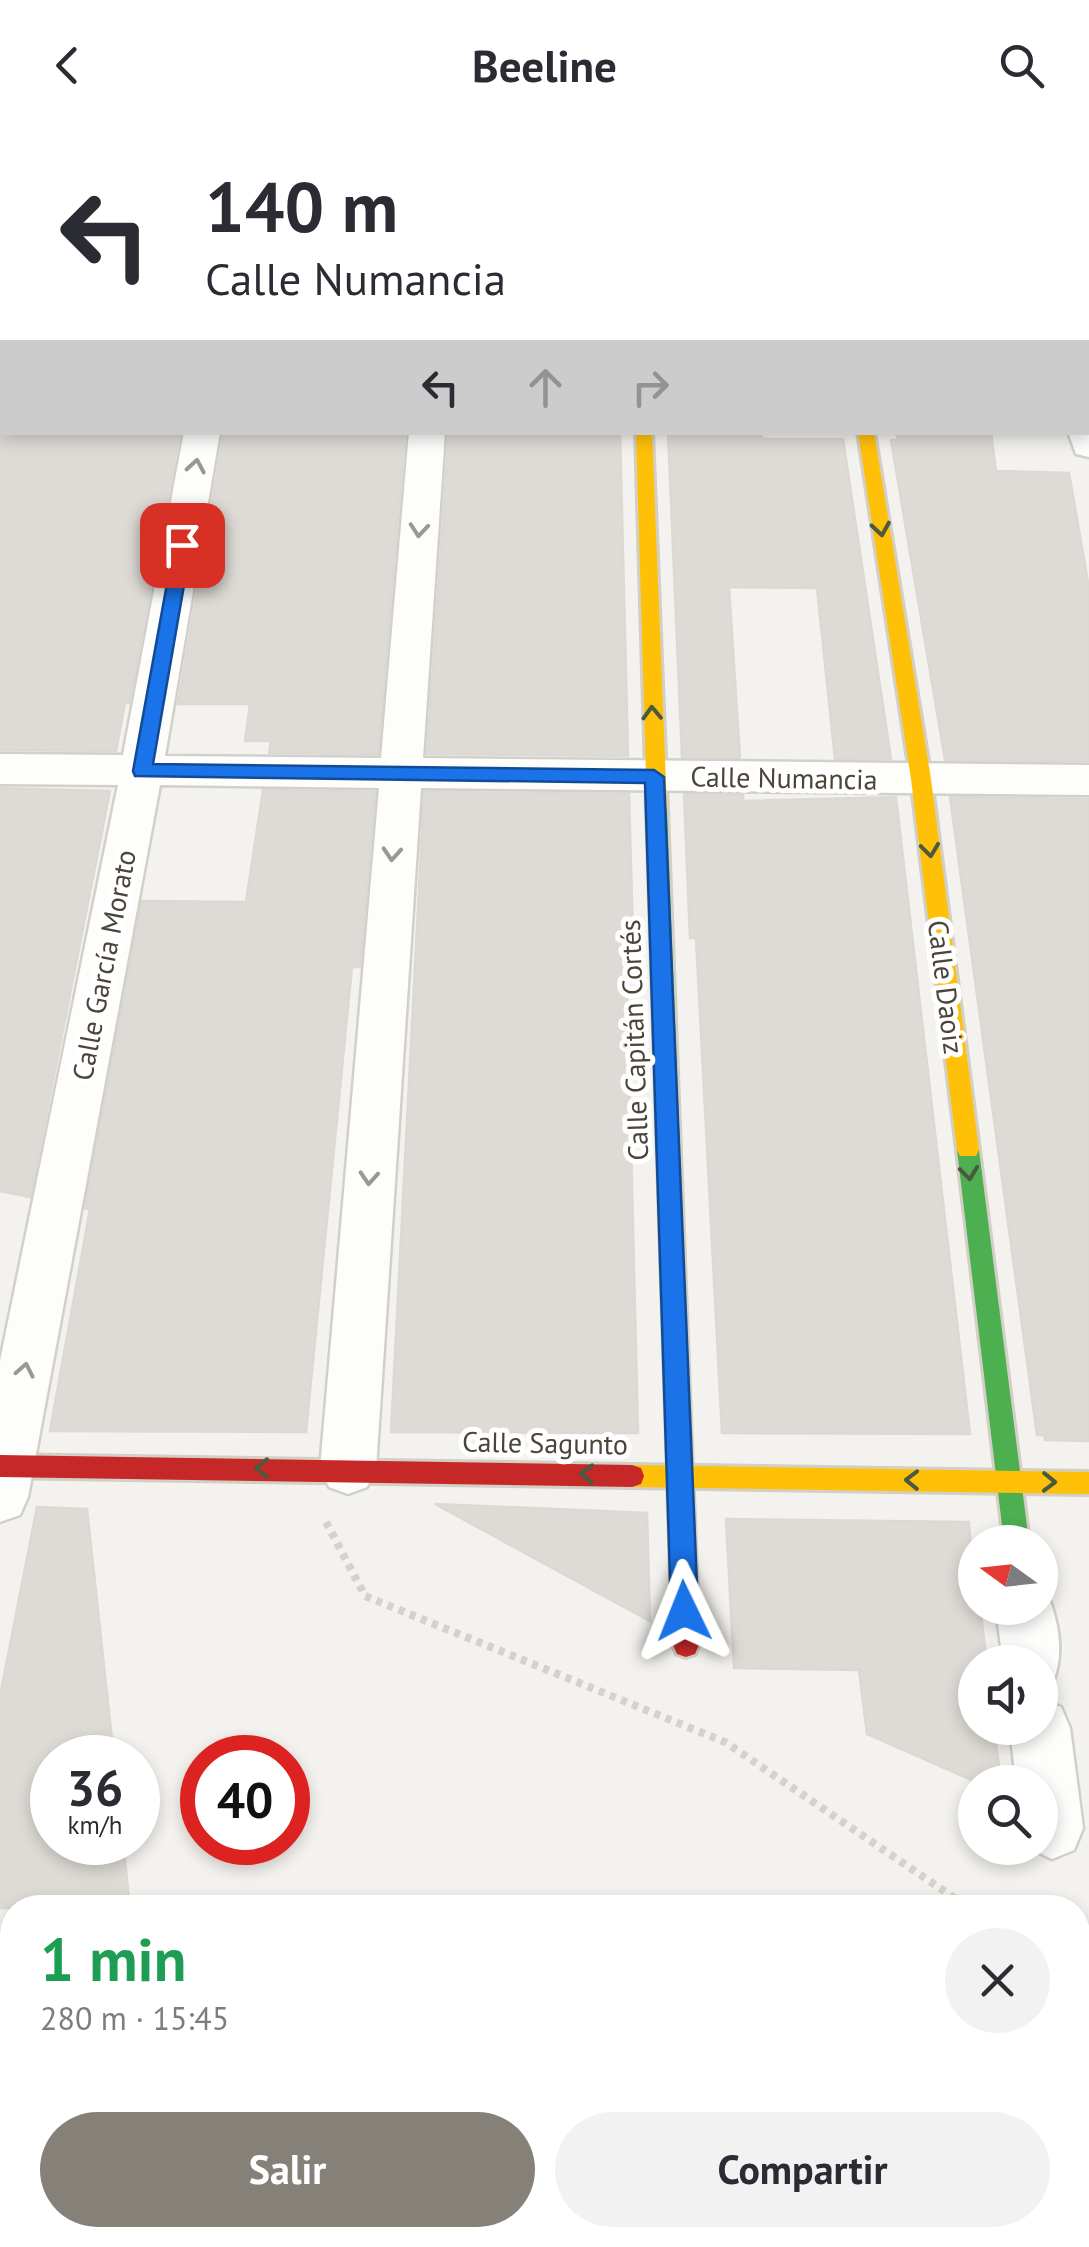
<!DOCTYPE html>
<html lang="es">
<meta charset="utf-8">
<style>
body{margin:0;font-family:"PT Sans",sans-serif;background:#f2f2f3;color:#2b2b33;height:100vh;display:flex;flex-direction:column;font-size:38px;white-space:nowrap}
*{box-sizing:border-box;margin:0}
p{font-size:32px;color:#7c7c81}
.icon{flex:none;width:55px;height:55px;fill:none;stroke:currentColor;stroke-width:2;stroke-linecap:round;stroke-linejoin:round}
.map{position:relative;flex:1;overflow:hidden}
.side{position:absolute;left:0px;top:1765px;width:1090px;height:352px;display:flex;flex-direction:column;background:#fff;border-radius:40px 40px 0 0;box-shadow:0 5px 15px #0003}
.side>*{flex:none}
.top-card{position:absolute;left:0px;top:0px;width:1090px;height:305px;box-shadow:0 5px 15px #0003;background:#fff;color:#2b2b33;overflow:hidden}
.needle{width:65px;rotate:285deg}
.buttons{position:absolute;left:958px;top:1395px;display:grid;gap:20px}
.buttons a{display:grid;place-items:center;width:100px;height:100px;border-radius:50%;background:#fff;box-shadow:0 5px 15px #0003;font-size:50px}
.speed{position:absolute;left:30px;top:1605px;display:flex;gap:20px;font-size:50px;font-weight:700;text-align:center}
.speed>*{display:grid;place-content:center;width:130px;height:130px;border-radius:50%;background:#fff;box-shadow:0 5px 15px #0003;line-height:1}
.speed small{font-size:25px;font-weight:400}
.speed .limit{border:15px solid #d22;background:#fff;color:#111}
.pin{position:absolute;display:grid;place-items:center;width:85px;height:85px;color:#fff;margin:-42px;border-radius:20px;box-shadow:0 5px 15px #0006}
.me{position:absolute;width:110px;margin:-55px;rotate:358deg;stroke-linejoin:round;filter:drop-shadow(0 0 8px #0008)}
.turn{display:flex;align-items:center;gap:35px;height:210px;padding:0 40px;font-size:45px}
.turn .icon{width:130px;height:130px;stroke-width:2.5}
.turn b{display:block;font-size:70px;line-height:85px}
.lanes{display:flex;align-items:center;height:95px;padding:0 40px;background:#0003;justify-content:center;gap:50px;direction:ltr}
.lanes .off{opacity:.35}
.round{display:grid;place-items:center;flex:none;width:105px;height:105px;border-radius:52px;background:#f2f2f3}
.summary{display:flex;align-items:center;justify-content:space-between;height:170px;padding:0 40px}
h1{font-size:60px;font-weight:800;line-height:75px;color:#1e9e55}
.button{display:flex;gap:20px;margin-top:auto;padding:20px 40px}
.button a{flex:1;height:115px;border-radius:60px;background:#868178;color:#fff;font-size:40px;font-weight:800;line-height:115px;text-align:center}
.button a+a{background:#f2f2f3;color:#2b2b33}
header{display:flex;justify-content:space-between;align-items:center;height:130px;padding:0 40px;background:#fff;font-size:45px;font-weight:800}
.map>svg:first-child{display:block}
</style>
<header><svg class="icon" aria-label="back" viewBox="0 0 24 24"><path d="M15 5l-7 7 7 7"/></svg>Beeline<svg class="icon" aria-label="search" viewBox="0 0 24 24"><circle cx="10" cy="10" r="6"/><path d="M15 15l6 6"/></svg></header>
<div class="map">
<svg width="1089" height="2117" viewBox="0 0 1089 2117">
<rect width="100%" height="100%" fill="#f4f2ee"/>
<path fill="#dedbd6" stroke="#dcd9d4" stroke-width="2.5" d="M0 302H180L129 573H125L116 621 0 620Z
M224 302H405L378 624 269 623 271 611H245L250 574H178Z
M449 302H620L628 626 427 624Z
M668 302H762V309H843L891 629H835L817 458 729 457 740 628 682 627Z
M896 302H991L996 341 1069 343 1089 458V631L945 630 891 310H898Z
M0 658 110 661 30 1067 0 1061Z
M263 660 375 662 360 837H352L306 1302 50 1301 90 1079 85 1078 142 771 246 772Z
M424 662 629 664 633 810H626L638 1303 391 1302Z
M684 664 743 665V671L896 667 970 1304 722 1303 696 808H690Z
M950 667 1089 669V1311L1045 1310 1044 1305H1037Z
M435 1374 647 1383 650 1491Z
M37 1377 87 1379 114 1628H52V1712H123L130 1778H0V1566Z
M726 1389 969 1392 975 1478H980L987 1532H975V1598H994L1001 1652H976L867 1604 859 1540 734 1538Z"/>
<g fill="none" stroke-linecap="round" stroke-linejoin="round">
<g stroke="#d2d0cb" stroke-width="5">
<path id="street" d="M0 0H32L33 2H2V10Z
M1088 91H1089V111H1088Z
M2 227V256L0 257V228Z
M1088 291 1089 292V327L1076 324 1068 302H1088Z
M184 302H220L165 626 381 628 409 302H445L423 628 1089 635V665L421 658 376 1339 367 1357 348 1364 329 1357 320 1339 379 658 160 655 28 1367 20 1385 0 1392V1231L118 655 0 654V624L123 625Z
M1040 1457 1045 1459C1058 1488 1065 1522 1053 1552L1040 1557V1532H1003L996 1478H1040Z
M1040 1569 1061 1577 1070 1598 1083 1698 1074 1720 1052 1729 1029 1718H1040V1652H1016L1010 1598H1040Z"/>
</g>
<g stroke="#d3cfc5" stroke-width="6">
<path id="fast" d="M627 0H722L723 2H629Z
M1088 10H1089V18H1088Z
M657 672 667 679 691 1313 688 1321 679 1324 670 1321 667 1313 647 679Z
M968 1011 976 1014 979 1020 1029 1412H1004L957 1020 960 1014Z"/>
</g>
<g stroke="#d3cfc5" stroke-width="6">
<path id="slow" d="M636 302H652L667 679 657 686 647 679Z
M858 302H874L931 649 979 1020 976 1026H960L957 1020 911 649Z
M632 1335 1089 1342V1364L632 1357 623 1354 620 1346 623 1338Z"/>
</g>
<g stroke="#d3cfc5" stroke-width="6">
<path id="jam" d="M679 1302 688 1305 691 1313 699 1515 695 1524 686 1527 677 1524 673 1515 667 1313 670 1305Z
M0 1325 632 1335 641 1338 644 1346 641 1354 632 1357 0 1347Z"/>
</g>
<path stroke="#d3d2cc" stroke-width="8" stroke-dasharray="6 6" stroke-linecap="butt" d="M326 1392 365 1466 725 1612 969 1778
M1078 1852 1089 1859
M0 1978 12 1976
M203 2105 204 2117
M326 2105 336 2117"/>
<use href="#street" fill="#fdfdfc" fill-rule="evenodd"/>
<use href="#fast" fill="#4caf50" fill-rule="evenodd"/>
<use href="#slow" fill="#ffc107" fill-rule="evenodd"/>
<use href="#jam" fill="#c62828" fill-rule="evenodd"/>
</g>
<defs><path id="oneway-chevron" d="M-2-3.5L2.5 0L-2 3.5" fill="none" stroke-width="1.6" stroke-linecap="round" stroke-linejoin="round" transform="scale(2.5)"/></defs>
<g stroke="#9b9791">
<use href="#oneway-chevron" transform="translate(196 336) rotate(-80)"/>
<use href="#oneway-chevron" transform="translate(419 400) rotate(95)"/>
<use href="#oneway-chevron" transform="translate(392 724) rotate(94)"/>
<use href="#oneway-chevron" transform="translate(369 1048) rotate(94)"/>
<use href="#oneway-chevron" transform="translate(25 1240) rotate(-79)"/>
</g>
<g stroke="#4b593e">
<use href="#oneway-chevron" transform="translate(881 399) rotate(81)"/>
<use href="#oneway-chevron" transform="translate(652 583) rotate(-92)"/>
<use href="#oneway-chevron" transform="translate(930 720) rotate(83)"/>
<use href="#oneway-chevron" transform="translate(969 1043) rotate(83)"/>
<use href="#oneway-chevron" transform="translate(262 1338) rotate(-180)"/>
<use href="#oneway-chevron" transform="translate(587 1344) rotate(-179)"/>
<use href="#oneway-chevron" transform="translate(912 1350) rotate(-179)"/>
<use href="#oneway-chevron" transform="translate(1049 1352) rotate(1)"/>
</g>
<path fill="#1a73e8" stroke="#114b97" stroke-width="2.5" d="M182 410 191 415 153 634 654 640 664 647 698 1481 694 1490 684 1493 675 1490 671 1481 645 653 135 646 133 641 174 415Z"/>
<g text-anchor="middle" stroke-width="10" stroke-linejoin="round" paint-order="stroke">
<g font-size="28" fill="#4b4439" stroke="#fff">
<text transform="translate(784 648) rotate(1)" y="10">Calle Numancia</text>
<text transform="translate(104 835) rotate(-79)" y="10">Calle García Morato</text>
<text transform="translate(946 857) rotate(83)" y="10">Calle Daoiz</text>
<text transform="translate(634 910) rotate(-92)" y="10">Calle Capitán Cortés</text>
<text transform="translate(545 1313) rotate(1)" y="10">Calle Sagunto</text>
</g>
</g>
</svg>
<div class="buttons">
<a><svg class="needle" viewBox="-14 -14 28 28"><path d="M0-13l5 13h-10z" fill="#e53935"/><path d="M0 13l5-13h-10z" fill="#7c7c81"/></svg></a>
<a><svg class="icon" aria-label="sound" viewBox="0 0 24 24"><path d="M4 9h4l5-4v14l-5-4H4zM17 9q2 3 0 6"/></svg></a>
<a><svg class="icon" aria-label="search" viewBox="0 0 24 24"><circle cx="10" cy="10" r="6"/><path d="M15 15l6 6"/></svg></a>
</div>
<div class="speed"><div>36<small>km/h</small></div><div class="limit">40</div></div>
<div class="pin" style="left:182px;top:415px;background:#d93025"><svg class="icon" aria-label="arrive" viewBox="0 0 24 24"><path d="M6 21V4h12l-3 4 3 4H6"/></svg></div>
<svg class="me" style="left:684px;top:1481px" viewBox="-20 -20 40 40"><path d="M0-17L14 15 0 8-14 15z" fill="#1a73e8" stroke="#fff" stroke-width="4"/></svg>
<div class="top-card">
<div class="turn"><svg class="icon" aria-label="left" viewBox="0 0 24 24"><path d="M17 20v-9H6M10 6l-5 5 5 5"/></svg><div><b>140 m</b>Calle Numancia</div></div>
<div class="lanes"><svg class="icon" aria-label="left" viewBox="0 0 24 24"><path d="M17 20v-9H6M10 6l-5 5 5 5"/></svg><svg class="icon off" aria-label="ahead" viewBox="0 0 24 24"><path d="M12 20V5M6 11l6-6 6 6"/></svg><svg class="icon off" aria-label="right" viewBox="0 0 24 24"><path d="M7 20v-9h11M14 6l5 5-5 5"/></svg></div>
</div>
<section class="side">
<div class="summary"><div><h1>1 min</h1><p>280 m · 15:45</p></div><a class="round"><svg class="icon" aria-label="close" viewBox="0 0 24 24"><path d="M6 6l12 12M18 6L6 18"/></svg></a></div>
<div class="button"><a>Salir</a><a>Compartir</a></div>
</section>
</div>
